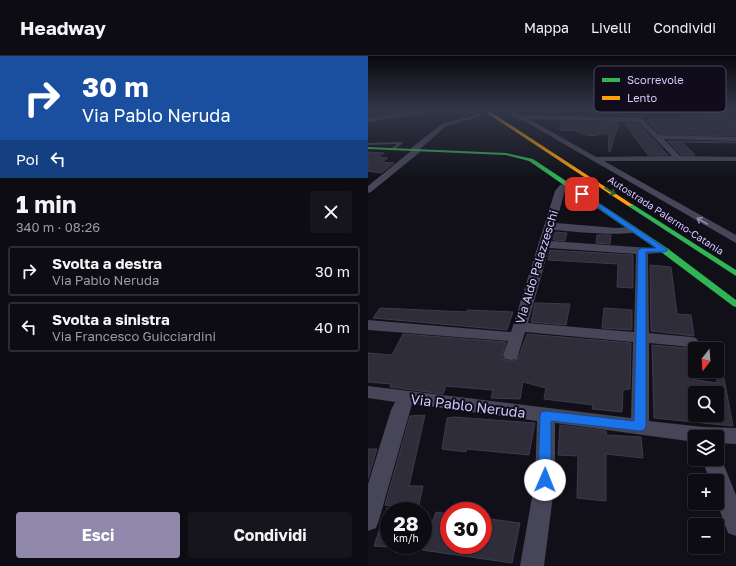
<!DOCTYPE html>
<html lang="it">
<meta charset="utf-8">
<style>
body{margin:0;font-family:"Golos Text",sans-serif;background:#16151b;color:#f1f3f6;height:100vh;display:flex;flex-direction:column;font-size:15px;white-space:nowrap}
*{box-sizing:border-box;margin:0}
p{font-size:13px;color:#9a9b9f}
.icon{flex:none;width:22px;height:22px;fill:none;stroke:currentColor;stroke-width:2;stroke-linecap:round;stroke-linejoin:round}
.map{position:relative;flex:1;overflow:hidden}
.details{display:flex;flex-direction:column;background:#0d0c12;width:368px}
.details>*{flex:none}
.hud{background:#1a4fa0;color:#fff;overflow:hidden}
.needle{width:26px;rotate:197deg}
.buttons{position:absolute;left:320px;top:286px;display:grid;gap:8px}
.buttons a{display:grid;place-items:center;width:36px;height:36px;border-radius:4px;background:#0d0c12;box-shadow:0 1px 3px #0004,0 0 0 1px #2d2c32;font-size:20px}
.speed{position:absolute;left:12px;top:446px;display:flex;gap:8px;font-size:20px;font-weight:700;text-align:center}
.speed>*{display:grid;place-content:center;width:52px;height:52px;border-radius:50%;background:#0d0c12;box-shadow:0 1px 3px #0004,0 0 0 1px #2d2c32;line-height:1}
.speed small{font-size:10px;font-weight:400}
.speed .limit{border:6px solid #d22;background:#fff;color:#111}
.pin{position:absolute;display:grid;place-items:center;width:34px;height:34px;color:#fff;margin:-17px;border-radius:8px;box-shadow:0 2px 6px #0006}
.me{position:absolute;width:44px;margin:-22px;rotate:1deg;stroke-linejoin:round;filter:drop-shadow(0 0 3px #0008)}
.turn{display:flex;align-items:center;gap:14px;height:84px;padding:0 16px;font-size:18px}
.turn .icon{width:52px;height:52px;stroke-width:2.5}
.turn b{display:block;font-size:28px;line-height:34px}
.then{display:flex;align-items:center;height:38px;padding:0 16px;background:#0003;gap:8px;font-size:15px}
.round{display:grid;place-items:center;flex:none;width:42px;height:42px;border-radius:4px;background:#16151b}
.summary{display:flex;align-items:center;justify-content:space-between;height:68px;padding:0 16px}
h1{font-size:24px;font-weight:700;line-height:30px}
.button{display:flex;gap:8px;margin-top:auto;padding:8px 16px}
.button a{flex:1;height:46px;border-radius:4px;background:#9089ac;color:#fff;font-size:16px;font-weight:700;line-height:46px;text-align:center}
.button a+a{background:#16151b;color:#f1f3f6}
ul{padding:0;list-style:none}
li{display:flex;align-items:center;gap:12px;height:50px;margin:0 8px 6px;padding:0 8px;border:2px solid #2d2c32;border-radius:4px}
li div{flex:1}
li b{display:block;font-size:15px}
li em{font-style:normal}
header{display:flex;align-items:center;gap:24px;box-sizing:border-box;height:56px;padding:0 20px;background:#0d0c12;border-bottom:1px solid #2d2c32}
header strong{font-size:19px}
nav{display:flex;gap:22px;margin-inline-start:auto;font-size:14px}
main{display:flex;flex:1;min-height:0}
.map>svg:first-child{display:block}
</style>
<header>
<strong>Headway</strong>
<nav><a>Mappa</a><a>Livelli</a><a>Condividi</a></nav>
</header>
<main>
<section class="details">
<div class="hud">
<div class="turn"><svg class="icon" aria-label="right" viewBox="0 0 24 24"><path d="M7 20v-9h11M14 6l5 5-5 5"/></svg><div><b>30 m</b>Via Pablo Neruda</div></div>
<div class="then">Poi<svg class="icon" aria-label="left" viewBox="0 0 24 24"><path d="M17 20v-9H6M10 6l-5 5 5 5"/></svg></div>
</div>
<div class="summary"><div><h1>1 min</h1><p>340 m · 08:26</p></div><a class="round"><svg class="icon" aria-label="close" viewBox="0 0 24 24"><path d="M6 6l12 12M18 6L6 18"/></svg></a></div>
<ul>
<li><svg class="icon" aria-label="right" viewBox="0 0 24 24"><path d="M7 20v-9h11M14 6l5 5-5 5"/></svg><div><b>Svolta a destra</b><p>Via Pablo Neruda</p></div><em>30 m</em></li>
<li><svg class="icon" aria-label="left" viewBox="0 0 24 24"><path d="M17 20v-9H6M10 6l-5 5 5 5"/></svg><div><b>Svolta a sinistra</b><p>Via Francesco Guicciardini</p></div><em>40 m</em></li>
</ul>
<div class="button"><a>Esci</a><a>Condividi</a></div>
</section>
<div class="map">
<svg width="368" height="510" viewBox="0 0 368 510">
<rect width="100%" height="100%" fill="#111018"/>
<path fill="#102023" d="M0 53H72L0 63Z"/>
<path fill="#302d3a" stroke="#3f3a4c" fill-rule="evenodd" d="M354 58 364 60 368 64V80L292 78 279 65H284L283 63H318L313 59Z
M193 65 251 67 242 96H241L240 77 222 80 204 74 192 75Z
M256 67H270L300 99H280Z
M300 85 368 86V87L314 86 327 99H313Z
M0 96 16 97 10 101 20 102 14 106 26 107 13 117 0 115Z
M187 176 199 177 197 185 185 184Z
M229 179H243L242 188 228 187Z
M182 194 265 199V232L249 231 250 208 180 204Z
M282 209 303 211 309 258 323 259 326 280 283 275Z
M167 247 202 248 198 269 163 266Z
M12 252 99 256V254L145 256 139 274 5 262Z
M236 252 264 254V274L234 272Z
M35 278 138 286 134 300 137 304 143 305 150 303 159 278 263 287 262 333 255 334 254 356 224 353 225 349 176 343 178 332 155 326 152 343 123 342 125 334 78 330 75 338 22 331 23 328 0 326V297L24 299Z
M284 289 319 292 323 323 349 327V313L354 312 365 370 286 362ZM327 337H349V359H327Z
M57 359 41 430H55L50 453 17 449 42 360Z
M86 361 167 367 161 399 99 393 98 396 74 393 79 362Z
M192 369 238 375 239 379 273 381 275 402 238 398V445L209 442 210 400 190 399Z
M0 393H9L0 423Z
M19 452H21V491L6 490Z
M68 456 81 458V489H115V462L152 467 144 507 54 494Z"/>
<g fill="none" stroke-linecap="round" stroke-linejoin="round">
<path fill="#474558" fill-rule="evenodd" d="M34 86V88L25 94 23 93 29 88 0 89V87Z"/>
<path fill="#474558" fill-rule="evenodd" d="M64 53H79L76 55 0 66V62Z
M93 53H102L113 58 111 61 78 70 52 93V96L3 136 0 137V130L43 95V92L74 68 107 59Z
M137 53H143C151 61 157 60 168 59L273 62 291 79 368 81V85L296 83 312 100 368 101V105H236L368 179V187L156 65 144 60ZM161 63 271 66 304 100 228 101Z
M296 53H368V57L299 55Z
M201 127 205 130 197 135 188 167 248 172 266 171 271 174C264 182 199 175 186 174L183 185 282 192H300L302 194 300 196 280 198 281 277 323 281 328 282 331 286 328 290 323 291 281 287V365L335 371 368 372V388L349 387V381H327V386L187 367V424L176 510H152L167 424 169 365 44 348 11 464 8 472 0 475V428L23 354 27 346 0 342V330L263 362 265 286 157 276 149 303 143 304 137 303 135 299 140 285 0 274V264L143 276 187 135 192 129ZM181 192 268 198 266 276 160 267Z
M349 396 351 397 368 439V480L360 477 349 447V425H342L334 403H349Z"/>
<path fill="#30b455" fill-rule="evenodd" d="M0 91 138 97 165 103 299 192 368 244V251L365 250 293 196 161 105 138 99 0 93Z
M260 148H264L368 214V220L260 150Z"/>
<path fill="#ff9f0a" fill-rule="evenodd" d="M113 53H118L265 149 260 150Z"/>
</g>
<defs><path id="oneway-shaft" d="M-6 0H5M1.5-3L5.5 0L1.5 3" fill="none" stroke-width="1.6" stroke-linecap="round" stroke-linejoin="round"/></defs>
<use stroke="#206038" href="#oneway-shaft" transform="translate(242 135) rotate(33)"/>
<use stroke="#8e88aa" href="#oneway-shaft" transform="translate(334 165) rotate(-150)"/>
<linearGradient id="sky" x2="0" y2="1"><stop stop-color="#09090d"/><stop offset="0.43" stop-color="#323748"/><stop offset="1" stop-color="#323748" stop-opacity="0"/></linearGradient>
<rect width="368" height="124" fill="url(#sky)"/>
<path fill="#1a73e8" stroke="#114b97" d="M214 136 300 194 296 196H278V370L276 374 272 375 183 365V424L181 429 177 430 172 429 170 424 172 360 173 356 178 355 266 365 270 194 274 192H288L212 139V137Z"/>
<g text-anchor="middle" stroke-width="4" stroke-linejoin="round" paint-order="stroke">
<g font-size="10" fill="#d4cafb" stroke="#100c1b">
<text transform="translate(298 159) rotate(33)" y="4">Autostrada Palermo-Catania</text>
</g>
<g font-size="12" fill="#d4cafb" stroke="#100c1b">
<text transform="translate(169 211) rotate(-73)" y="4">Via Aldo Palazzeschi</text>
</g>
<g font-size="14" fill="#d4cafb" stroke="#100c1b">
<text transform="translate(100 350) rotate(7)" y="5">Via Pablo Neruda</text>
</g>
</g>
<rect x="226" y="10" width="132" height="46" rx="6" fill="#100c1b" stroke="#4b455e" stroke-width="1"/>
<rect x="234" y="22" width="18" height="4" fill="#30b455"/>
<rect x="234" y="40" width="18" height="4" fill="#ff9f0a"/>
<g font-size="11" fill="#d4cafb">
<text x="259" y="28">Scorrevole</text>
<text x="259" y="46">Lento</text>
</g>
</svg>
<div class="buttons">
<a><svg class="needle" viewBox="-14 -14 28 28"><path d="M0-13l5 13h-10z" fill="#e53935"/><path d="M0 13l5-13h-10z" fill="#9a9b9f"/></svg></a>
<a><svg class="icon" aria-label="search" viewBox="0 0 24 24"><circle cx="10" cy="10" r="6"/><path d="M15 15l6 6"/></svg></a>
<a><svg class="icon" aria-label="layers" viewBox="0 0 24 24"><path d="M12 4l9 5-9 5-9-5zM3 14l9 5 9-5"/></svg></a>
<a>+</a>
<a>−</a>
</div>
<div class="speed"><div>28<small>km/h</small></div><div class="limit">30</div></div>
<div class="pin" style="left:214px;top:138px;background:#d93025"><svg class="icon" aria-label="arrive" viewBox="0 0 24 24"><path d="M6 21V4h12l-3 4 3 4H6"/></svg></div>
<svg class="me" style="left:177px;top:424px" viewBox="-20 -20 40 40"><circle r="19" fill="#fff"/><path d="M0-13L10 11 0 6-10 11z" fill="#1a73e8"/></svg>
</div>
</main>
